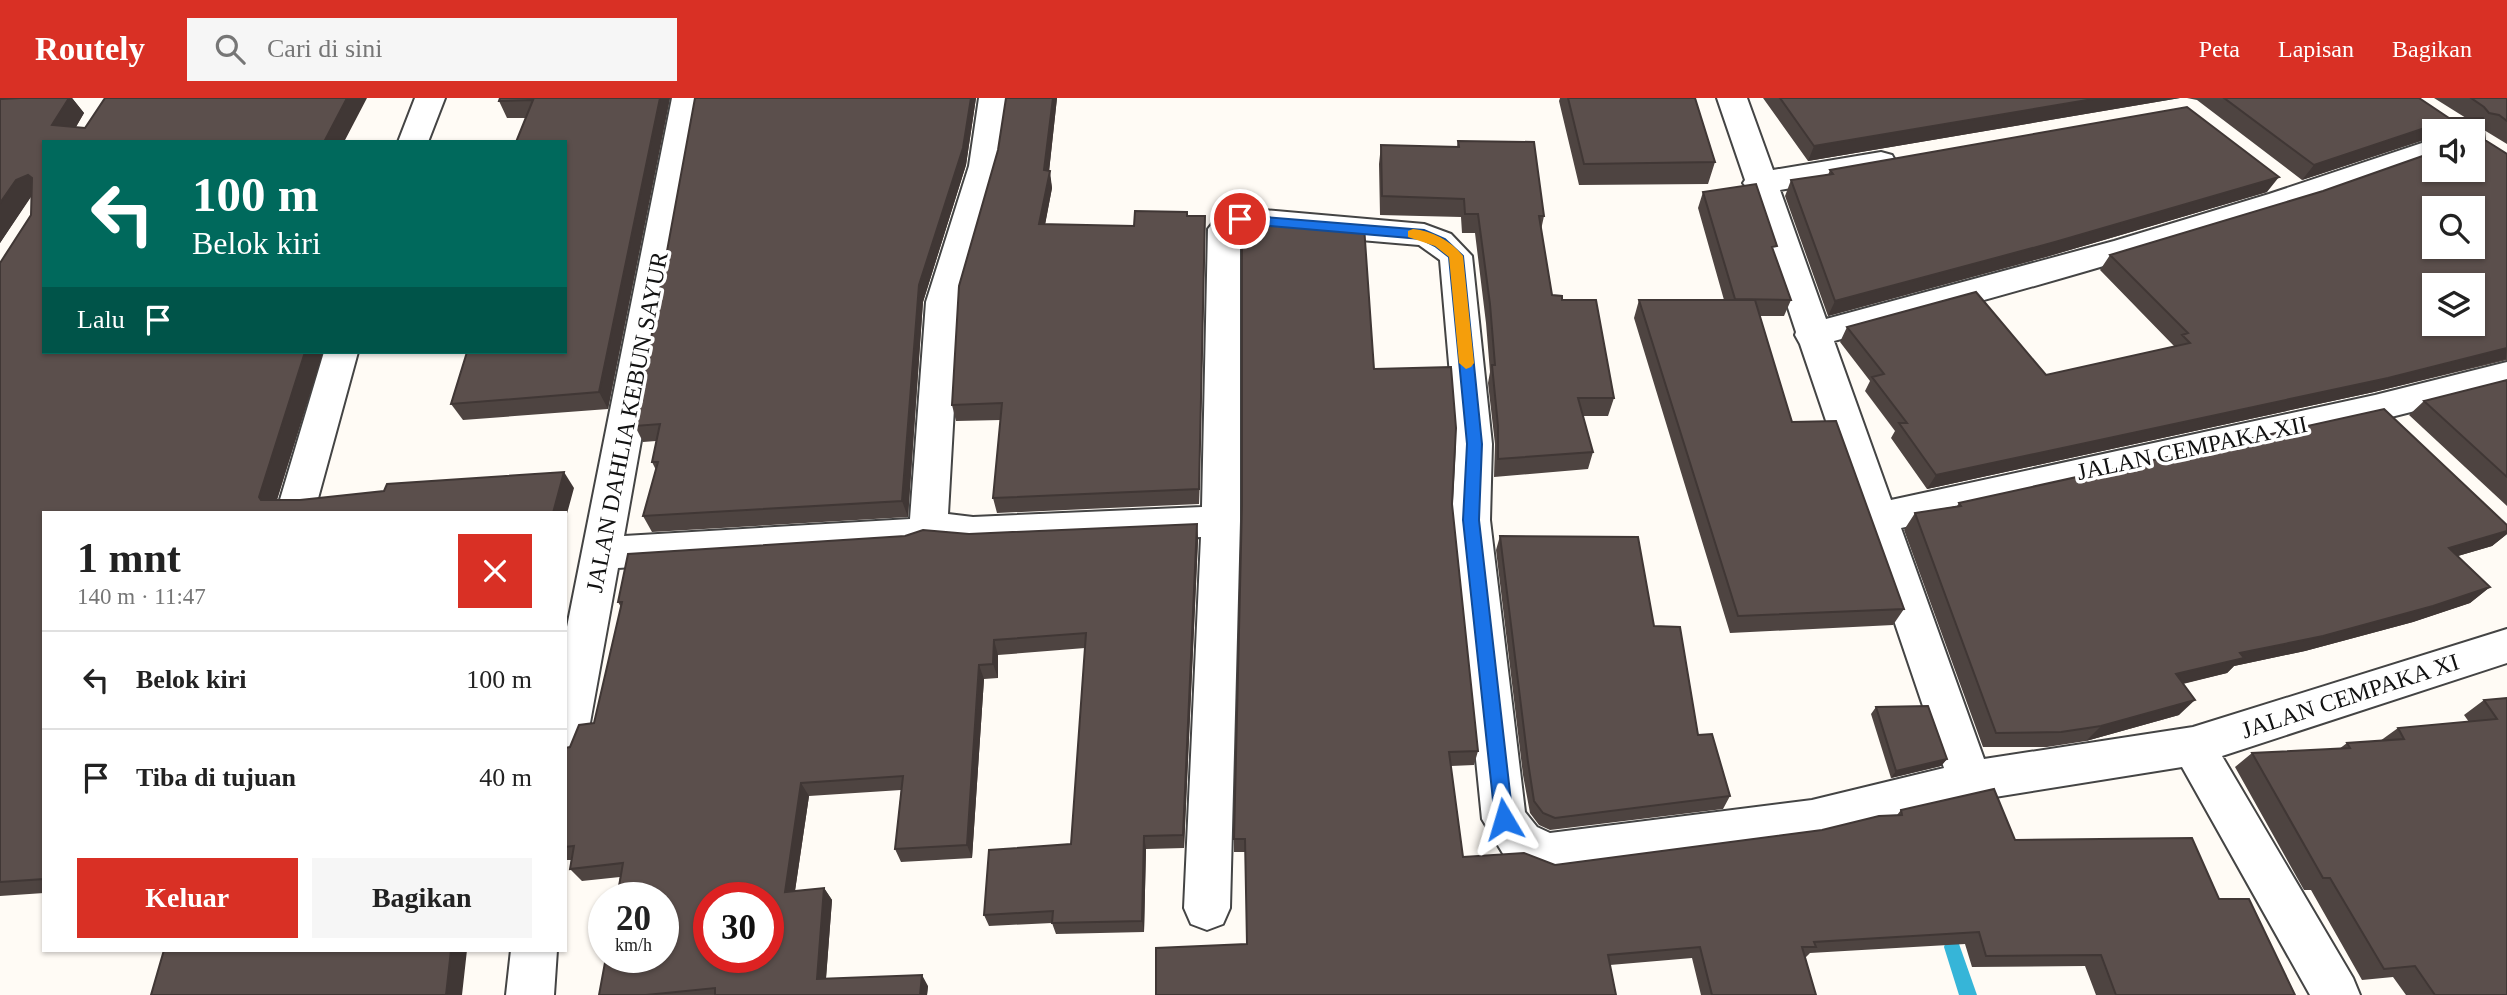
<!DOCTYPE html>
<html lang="id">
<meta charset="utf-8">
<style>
body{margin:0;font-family:"Times New Roman",serif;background:#f6f6f6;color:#222;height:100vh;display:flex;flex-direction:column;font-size:26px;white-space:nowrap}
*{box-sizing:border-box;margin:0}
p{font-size:23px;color:#767676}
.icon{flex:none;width:38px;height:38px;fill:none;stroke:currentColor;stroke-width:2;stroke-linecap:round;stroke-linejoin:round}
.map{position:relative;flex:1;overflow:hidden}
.drawer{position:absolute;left:42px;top:413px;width:525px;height:441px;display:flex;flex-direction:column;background:#fff;border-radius:0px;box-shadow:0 2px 5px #0004}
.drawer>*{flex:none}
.hud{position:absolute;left:42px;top:42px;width:525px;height:214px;border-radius:0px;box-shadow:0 2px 5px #0004;background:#00695c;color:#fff;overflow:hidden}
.tools{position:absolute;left:2422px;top:21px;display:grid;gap:14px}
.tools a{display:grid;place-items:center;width:63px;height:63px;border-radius:0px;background:#fff;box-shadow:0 2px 5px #0004;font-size:35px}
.speed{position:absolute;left:588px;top:784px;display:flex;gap:14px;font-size:35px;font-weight:700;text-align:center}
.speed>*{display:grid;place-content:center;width:91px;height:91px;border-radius:50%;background:#fff;box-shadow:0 2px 5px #0004;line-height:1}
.speed small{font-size:18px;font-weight:400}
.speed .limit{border:10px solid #d22;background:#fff;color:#111}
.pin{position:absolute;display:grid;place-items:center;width:60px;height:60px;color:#fff;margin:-30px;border:4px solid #fff;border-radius:50%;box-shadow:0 2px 7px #0007}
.me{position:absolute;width:77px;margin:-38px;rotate:353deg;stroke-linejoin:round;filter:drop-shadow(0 0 5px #0008)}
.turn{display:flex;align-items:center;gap:24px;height:147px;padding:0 35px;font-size:32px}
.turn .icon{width:91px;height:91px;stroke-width:2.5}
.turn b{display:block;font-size:49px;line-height:60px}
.then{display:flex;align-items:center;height:66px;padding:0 35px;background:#0003;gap:14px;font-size:26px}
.round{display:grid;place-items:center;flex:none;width:74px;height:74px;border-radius:0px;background:#f6f6f6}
.summary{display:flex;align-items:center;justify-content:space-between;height:119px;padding:0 35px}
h1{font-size:42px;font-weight:700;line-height:52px}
.button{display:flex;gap:14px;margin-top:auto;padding:14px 35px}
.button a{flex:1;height:80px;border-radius:0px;background:#d93025;color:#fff;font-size:28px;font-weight:700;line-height:80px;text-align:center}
.button a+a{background:#f6f6f6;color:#222}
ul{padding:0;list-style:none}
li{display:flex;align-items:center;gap:21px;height:98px;padding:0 35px;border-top:2px solid #e0e0e0}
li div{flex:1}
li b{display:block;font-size:26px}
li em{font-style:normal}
header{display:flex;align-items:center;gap:42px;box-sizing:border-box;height:98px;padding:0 35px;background:#d93025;color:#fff}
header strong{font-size:33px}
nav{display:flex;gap:38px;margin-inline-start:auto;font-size:24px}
.search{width:490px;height:63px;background:#f6f6f6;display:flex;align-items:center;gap:18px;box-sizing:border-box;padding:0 24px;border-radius:0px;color:#767676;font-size:26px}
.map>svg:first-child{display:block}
</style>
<header>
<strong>Routely</strong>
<div class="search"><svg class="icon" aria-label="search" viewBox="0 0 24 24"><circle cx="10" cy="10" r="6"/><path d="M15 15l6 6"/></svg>Cari di sini</div>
<nav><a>Peta</a><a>Lapisan</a><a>Bagikan</a></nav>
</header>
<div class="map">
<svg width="2507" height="897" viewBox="0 0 2507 897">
<rect width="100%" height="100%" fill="#fffbf5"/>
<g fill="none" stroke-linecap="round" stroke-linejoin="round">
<path fill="#36b5d8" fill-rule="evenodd" d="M1952 841 1958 843 1977 897H1959L1944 849 1946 843Z"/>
<g stroke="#444" stroke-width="4">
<path id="minor" d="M415 0H445L428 44H398Z
M672 0H702L624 438 910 421 926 204 969 68 979 0H1009L999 68 960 204 948 416 973 419 1202 409 1208 131 1218 118 1240 110 1424 126 1451 136 1472 158 1492 346 1490 422 1525 714 1537 729 1550 735 1812 702 1944 670 1863 431 1857 420 1858 417 1800 246 1795 237 1796 234 1749 92 1743 85 1745 82 1717 0H1747L1773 72 1881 54 1892 57 1896 64 1892 71 1881 74 1780 92 1826 221 2114 143 2269 96 2434 41V62C2237 132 2036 189 1834 243L1891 402 2375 297 2507 264V290L2375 323 1901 430 1984 661 2193 629 2507 531V565L2222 658 2353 880 2360 897H2310L2182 669 1970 703 1812 742 1549 777 1505 759 1482 721 1452 422 1456 346 1440 162 1419 147 1244 132 1240 134V423L1230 810 1223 826 1207 832 1191 826 1184 810 1201 439 973 449 928 445 910 451 618 470 586 647 580 660 565 666V539Z
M324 254H358L314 415H276Z
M511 852H557L554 897H506Z"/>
</g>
<use href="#minor" fill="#fff" fill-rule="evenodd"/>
</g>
<path fill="#4e4441" d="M21 0H72L84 15 76 29 44 254H323L277 402H300L574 390 44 415V795L0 798V165L31 117V98L0 145V1Z
M500 0H670L608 311 463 322 451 306 565 254 525 20H507L499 3Z
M695 0H976L966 67 923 204 908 419 652 434 643 418 656 372 652 364 656 343 643 344 635 328Z
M1006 0H1057L1049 73 1052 90 1045 126 1134 128 1187 118 1205 135 1199 406 997 415 993 400 1001 322 956 323 952 307 998 52Z
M1560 0H1695L1715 64 1708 86 1579 87 1559 3Z
M1763 0H2180L1808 63Z
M2187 0H2419L2449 20H2466L2434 0H2507V46L2484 32 2485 42 2507 56V262L2374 294 1927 391 1891 340 1895 333 1865 293 1870 283 1840 244 1847 229 2046 277 2173 249 2174 248 2100 172 2110 157 2434 72 2473 33H2434V39H2433L2302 82 2197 2Z
M1458 43 1544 118 1541 132 1552 197 1562 202 1614 300 1608 318H1583L1593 354 1588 371 1494 379 1495 346 1488 285 1490 274 1486 225 1475 135H1462L1461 119 1380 117 1379 66 1381 47 1457 49Z
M1830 72 2267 94 2046 159 1828 218 1785 98 1791 82 1828 77Z
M1703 94 1774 155 1791 202 1784 218H1760L1792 324 1904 511 1893 527 1730 535 1634 220 1639 202H1724L1698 110Z
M1374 271 1452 406 1478 653 1474 667 1451 668 1463 759 1555 767 1822 732 1897 717 1901 712 2015 742 2219 801 2295 897H2096L2085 868 1972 869 1965 846 1810 855 1805 860 1816 897H1701L1692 860 1610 867 1247 846 1246 754H1234V741Z
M2507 282V408L2409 317 2424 303Z
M1959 405 2507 427V436L2492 448 2458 458 2490 489 2470 505 2413 524 2305 553 2234 568 2227 575 2183 586 2179 617 2086 643 2047 649H1983L1904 432 1915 415 1957 408Z
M1197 426 1198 442 1184 750 1146 751 1144 834 1056 836 1052 825 989 828 984 817 1071 746 1085 550 998 557V580L984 581 972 760 901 764 895 751 901 692 809 698 795 793 824 790 832 802 826 881 928 888 927 897H599L620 779 582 783 570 771 571 762H565V650L570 649 594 625 621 509 618 504 969 436Z
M1500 438 1654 528 1698 637 1730 698 1723 711 1550 732 1539 727 1530 715 1523 677 1496 452Z
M2507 600V897H2406L2393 879 2362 882 2311 792H2304L2235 669 2252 655 2339 651 2347 645 2380 643 2398 630 2469 624 2464 617 2484 602Z
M1876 609 1947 661 1941 668 1891 680 1871 616Z"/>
<path fill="#403735" d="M69 0H72L84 15 67 44 52 27Z
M347 0H367L344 44H324Z
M660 0H670L608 311 599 294Z
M971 0H976L966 67 923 204 908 419 902 403 919 187Z
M1053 0H1057L1048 83 1050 73 1052 90 1042 143 1039 126Z
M2099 0H2180L1808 63 1814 48Z
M2446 23 2438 33H2434L2433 39 2302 82 2314 67Z
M28 77 43 94 31 99 0 145V105L16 82Z
M2279 79 2267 94 2046 159 1828 218 1835 203Z
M1205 118V135L1199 406V391Z
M2507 250 2506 261 2374 294 1927 391 1936 377Z
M305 254H323L273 414 259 399Z
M564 374 574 390 565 423V415H553Z
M1197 426 1198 442 1184 750 1183 737Z
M2507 433V436L2492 448 2430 466 2449 450Z
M2490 489 2470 505 2413 524 2305 553 2234 568 2227 575 2160 591 2176 576 2240 555Z
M994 542 998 557V580L993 566Z
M979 567 984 581 972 760 967 747Z
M2195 602 2179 617 2086 643 2101 628Z
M1947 661 1941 668 1891 680 1896 673Z
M801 685 809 698 793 806 785 794Z
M1144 738 1146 751 1144 834 1142 823Z
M824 790 832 802 825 892 817 881Z
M451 852H467L462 897H446Z
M922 877 928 888 927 897H920Z"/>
<path fill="#5b4f4c" stroke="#403735" stroke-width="2" fill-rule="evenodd" d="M21 0H69L52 27 85 30 105 0H347L324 44H44V254H305L259 399 261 402H300L384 393 387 386 564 374 553 415H44V781L0 784V165L31 117 32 80 28 77 16 82 0 105V1Z
M500 0H660L599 294 451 306 467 254H565V44H516L533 2 499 3Z
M695 0H971L963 50 919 187 902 403 643 418 658 364H652L660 326 635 328Z
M1006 0H1053L1044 72 1050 73 1039 126 1134 128 1135 113 1187 114V118H1205L1199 391 993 400 1002 305 952 307 959 188 998 52Z
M1568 0H1695L1715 64 1584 66Z
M1780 0H2099L1814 48Z
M2224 0H2419L2449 20H2483L2485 42 2507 56V250L2388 280 1936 377 1899 325H1907L1872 279 1884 276 1847 229 1976 194 2046 277 2190 245 2182 237 2188 235 2110 157 2323 93 2434 54V72H2473V33H2449V26L2446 23 2314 67ZM2434 110H2473V149H2434ZM2434 187H2473V226H2434Z
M2471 0H2507V23L2499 17 2489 15 2484 9Z
M2187 9 2279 79 2055 144 1835 203 1791 82 1833 76 1830 72Z
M1458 43 1534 44 1544 118H1539L1552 197 1562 198V202H1596L1614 300H1578L1593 354 1498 361V328L1492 267H1495L1490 206 1478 116H1465L1464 101 1382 98 1381 47 1459 49Z
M1756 86 1777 148 1772 149 1791 202 1735 201 1703 94Z
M1242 119 1364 128 1374 271 1451 269 1456 330 1452 406 1478 653 1449 654 1463 759 1524 755 1555 767 1822 732 1879 718 1902 717 1901 712 1994 691 2015 742 2192 740 2219 801H2249L2295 897H2116L2101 857 1986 858 1979 834 1814 844 1816 849H1802L1816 897H1712L1700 849 1608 857 1616 897H1156V850L1247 846 1245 741H1234L1242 407Z
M1639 202H1755L1792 324 1836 323 1904 511 1738 518Z
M2507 282V379L2424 303Z
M2384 311 2507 427V433L2449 450 2490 489 2433 508 2323 538 2240 555 2244 560 2176 576 2195 602 2101 628 2061 634 1996 635 1915 415 1961 408 1959 405Z
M1197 426 1183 737 1144 738 1142 823 1052 825 1053 813 984 817 989 752 1071 746 1086 535 994 542 993 566 979 567 967 747 895 751 903 678 801 685 785 794 824 790 817 881 922 877 920 897H715V890L646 897H599L606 859H663V800H617L623 765 570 771 574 748 565 749V650L570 649 579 627 594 625 622 504H618L628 456 905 438 923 432 969 436ZM709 800H768V859H709Z
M1500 438 1638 439 1654 528 1680 529 1698 637 1712 636 1730 698 1555 720 1543 715 1534 703 1528 664Z
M2507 600V897H2435L2415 868 2384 871 2330 780H2323L2252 655 2350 650 2347 645 2404 641 2398 630 2497 621 2484 602Z
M1928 608 1947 661 1896 673 1876 609Z
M164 852H451L446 897H151Z"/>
<path fill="#1a73e8" stroke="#114b97" stroke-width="2" d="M1240 117 1424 132 1445 141 1463 158 1482 346 1479 422 1513 721 1510 727 1504 730 1497 727 1495 721 1463 422 1467 346 1449 159 1435 148 1421 141 1236 125V118Z"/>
<path fill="#f59e0b" d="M1413 131C1432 133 1450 142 1463 158L1474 265 1471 269 1466 271 1459 265 1449 159 1435 148 1408 139V133Z"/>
<g text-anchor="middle" stroke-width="7" stroke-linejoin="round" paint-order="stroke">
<g font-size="24" fill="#111" stroke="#fff">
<text transform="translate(627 324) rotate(-79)" y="8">JALAN DAHLIA KEBUN SAYUR</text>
<text transform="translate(2192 350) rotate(-12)" y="8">JALAN CEMPAKA XII</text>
<text transform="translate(2350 598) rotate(-18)" y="8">JALAN CEMPAKA XI</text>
</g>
</g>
</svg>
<div class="tools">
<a><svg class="icon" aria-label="sound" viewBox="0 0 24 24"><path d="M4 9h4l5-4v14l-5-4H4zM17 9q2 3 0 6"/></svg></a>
<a><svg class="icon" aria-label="search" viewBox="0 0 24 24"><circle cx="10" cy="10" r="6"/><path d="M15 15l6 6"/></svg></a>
<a><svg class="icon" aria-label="layers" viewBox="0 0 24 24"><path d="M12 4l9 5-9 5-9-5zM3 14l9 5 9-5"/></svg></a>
</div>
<div class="speed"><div>20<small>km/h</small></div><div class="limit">30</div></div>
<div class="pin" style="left:1240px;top:121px;background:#d93025"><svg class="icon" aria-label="arrive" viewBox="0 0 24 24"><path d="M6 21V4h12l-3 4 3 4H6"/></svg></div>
<svg class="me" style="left:1504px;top:721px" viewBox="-20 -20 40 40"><path d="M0-17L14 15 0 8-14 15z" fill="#1a73e8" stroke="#fff" stroke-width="4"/></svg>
<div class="hud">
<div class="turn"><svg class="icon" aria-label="left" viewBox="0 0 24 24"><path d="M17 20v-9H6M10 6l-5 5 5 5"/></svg><div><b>100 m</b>Belok kiri</div></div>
<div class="then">Lalu<svg class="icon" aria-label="arrive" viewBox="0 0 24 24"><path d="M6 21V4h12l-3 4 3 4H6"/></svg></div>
</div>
<section class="drawer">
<div class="summary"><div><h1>1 mnt</h1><p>140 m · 11:47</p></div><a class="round" style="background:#d93025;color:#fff"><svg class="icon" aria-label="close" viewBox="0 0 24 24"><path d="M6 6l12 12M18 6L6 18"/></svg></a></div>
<ul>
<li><svg class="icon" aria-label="left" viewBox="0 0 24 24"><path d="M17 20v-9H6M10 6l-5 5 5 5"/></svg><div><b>Belok kiri</b></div><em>100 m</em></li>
<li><svg class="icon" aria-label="arrive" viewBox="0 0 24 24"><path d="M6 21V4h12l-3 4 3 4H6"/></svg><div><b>Tiba di tujuan</b></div><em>40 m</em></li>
</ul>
<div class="button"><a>Keluar</a><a>Bagikan</a></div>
</section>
</div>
